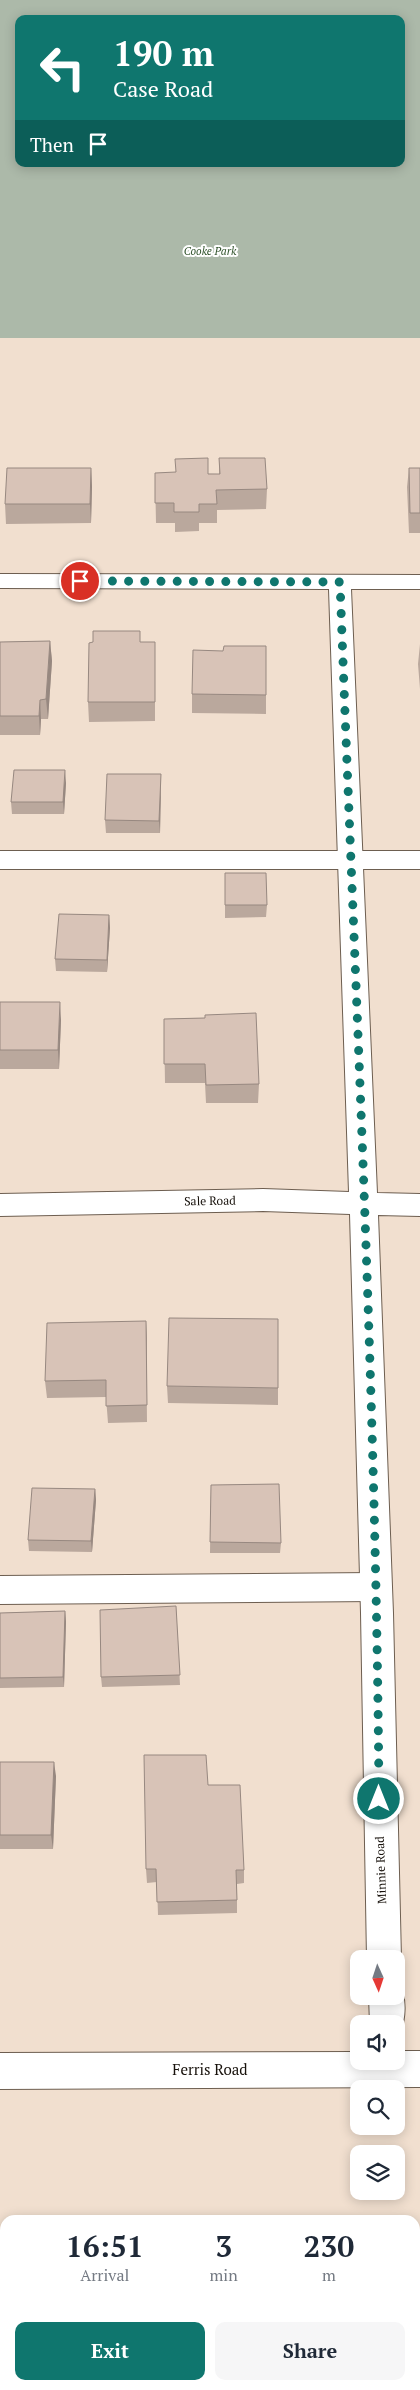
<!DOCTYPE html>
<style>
body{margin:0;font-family:"PT Serif",serif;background:#f6f6f7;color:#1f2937;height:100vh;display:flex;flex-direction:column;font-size:19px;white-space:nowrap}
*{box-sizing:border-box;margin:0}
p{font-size:16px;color:#747a83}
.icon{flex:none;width:28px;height:28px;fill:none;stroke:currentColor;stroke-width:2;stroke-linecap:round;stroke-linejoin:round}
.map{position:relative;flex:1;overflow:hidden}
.sheet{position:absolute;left:0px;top:2215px;width:420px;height:175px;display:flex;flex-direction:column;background:#fff;border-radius:15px 15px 0 0;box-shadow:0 2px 12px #0003}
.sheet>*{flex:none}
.guide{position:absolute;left:15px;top:15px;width:390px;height:152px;border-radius:10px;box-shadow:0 2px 12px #0003;background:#0f766e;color:#fff;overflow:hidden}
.needle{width:32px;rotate:177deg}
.controls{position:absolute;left:350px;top:1950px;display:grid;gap:10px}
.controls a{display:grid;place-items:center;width:55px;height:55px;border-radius:10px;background:#fff;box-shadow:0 2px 12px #0003;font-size:25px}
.pin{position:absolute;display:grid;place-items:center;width:42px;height:42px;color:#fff;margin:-21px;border:2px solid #fff;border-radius:50%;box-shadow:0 1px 5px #0007}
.me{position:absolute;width:55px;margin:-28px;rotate:0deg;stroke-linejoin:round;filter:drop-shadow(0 0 4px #0008)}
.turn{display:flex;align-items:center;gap:18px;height:105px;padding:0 15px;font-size:22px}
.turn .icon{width:65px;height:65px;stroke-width:2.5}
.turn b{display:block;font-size:35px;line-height:42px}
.then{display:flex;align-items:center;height:48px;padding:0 15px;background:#0003;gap:10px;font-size:19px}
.eta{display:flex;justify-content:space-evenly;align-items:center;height:85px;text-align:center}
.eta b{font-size:30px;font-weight:700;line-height:35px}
.cta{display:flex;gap:10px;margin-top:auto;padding:10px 15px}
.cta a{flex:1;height:58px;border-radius:10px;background:#0f766e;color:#fff;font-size:20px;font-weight:700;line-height:58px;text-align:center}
.cta a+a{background:#f6f6f7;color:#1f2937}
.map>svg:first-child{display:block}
</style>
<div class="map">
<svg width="420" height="2390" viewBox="0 0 420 2390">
<rect width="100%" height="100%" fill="#f1dfcf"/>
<path fill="#acb9a9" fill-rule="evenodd" d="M0 0H420V338H0ZM19 19H401V164H19Z"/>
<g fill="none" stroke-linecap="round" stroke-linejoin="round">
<g stroke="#6d5e50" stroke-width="2">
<path id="service" d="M0 851H420V869H0Z
M375 1573 386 1577 391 1587 386 1597 375 1601 0 1604V1576Z"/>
</g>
<g stroke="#6d5e50" stroke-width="2">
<path id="minor" d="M0 574 420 575V589H351L377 1193 420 1194V1216L378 1215 393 1613 401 1959 396 1971V1959H367L361 1613 350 1214 263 1211 0 1216V1194L263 1189 349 1192 329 589 0 588Z
M396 1983C409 1995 405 2022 399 2036L396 2038V2024H370L369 1996H396Z"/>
</g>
<g stroke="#6d5e50" stroke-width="2">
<path id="secondary" d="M396 2051H420V2087L0 2089V2053L359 2052V2061H396Z"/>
</g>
<use href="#service" fill="#fff" fill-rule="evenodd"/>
<use href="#minor" fill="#fff" fill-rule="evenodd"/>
<use href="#secondary" fill="#fff" fill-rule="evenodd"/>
</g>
<path fill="#baa89d" d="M219 458 267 489 266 509 217 510V523H199V531L175 532V523H156L155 473 219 474Z
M91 468 92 487 91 523 6 524 5 504Z
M409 468H420V533H409L407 487Z
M50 641 52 661 48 719H41L40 735H0V642Z
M155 642V721L89 722 88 702Z
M420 644V689L418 664Z
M266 646V714L192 713V694L223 651Z
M161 774 160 833H106L105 820Z
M66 783 64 814H12L11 802Z
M225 873 267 905 266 917 225 918Z
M109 915 110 928 107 972 56 971 55 959Z
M0 1002 61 1020 59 1069H0Z
M205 1018 259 1084 258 1103H206L205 1083H165L164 1019Z
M146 1321 147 1422 108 1423 106 1397 47 1398 45 1381Z
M167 1386 278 1388V1405L168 1403Z
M211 1485 281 1543 280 1553H210Z
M95 1489 96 1500 92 1552 29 1551 28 1540Z
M176 1606 180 1685 102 1687 101 1677Z
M65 1611 66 1622 64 1687 0 1688V1613Z
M0 1762 56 1776 53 1849H0Z
M208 1785 244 1870V1883L237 1884V1913L158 1915 157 1882 147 1883 146 1869Z
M365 2385H415L420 2390H365Z"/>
<path fill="#978880" d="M91 468 92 487 91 523 90 504Z
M50 641 52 661 48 719 46 699Z
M40 700 41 719 40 735 39 716Z
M65 770 66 783 64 814 63 802Z
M161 774V787L160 833 159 821Z
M109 915 110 928 107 972V960Z
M60 1002 61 1020 59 1069 58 1050Z
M146 1321 147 1338V1422V1405Z
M95 1489 96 1500 92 1552 91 1541Z
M65 1611 66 1622 64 1687 63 1677Z
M54 1762 56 1776 53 1849 51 1835Z
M15 2385H18V2390H15Z"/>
<path fill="#d8c3b7" stroke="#978880" d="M208 458V474H220L219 458H265L267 489 216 490 217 504H199V512H174V503H155V473L176 472 175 459Z
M7 468H91L90 504H5Z
M409 468H420V513H410Z
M93 631H140V642H155V702H88L89 643 93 642Z
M50 641 46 699 40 700 39 716H0V642Z
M224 646H266V695L192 694 193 650 223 651Z
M14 770H65L63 802H11Z
M107 774H161L159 821 105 820Z
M225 873H266L267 905H225Z
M59 914 109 915 107 960 55 959Z
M0 1002H60L58 1050H0Z
M256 1013 259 1084 206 1085 205 1064H164V1019L205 1018V1015Z
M169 1318 278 1319V1388L167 1386Z
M146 1321 147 1405 106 1406V1380L45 1381 47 1323Z
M279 1484 281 1543 210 1542 211 1485Z
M32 1488 95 1489 91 1541 28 1540Z
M176 1606 180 1675 101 1677 100 1610Z
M65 1611 63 1677 0 1678V1613Z
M144 1755H206L208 1785H240L244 1870H236L237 1900 157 1902 156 1869H146Z
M0 1762H54L51 1835H0Z
M5 2267V2385H15V2390H0V2268Z
M415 2282H420V2390H368L367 2385H415Z
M195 2385H327V2390H195Z"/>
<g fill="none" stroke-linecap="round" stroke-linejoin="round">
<path stroke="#0f766e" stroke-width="9" stroke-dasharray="0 16.2" d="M80 581 340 582C355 987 376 1393 379 1799"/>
</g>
<g text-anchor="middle" stroke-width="4" stroke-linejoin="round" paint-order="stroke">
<g font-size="11" font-style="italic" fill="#32542d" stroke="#fff">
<text x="210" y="255">Cooke Park</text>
</g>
<g font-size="12" fill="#18120c" stroke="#fff">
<text transform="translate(210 1201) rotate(-1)" y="4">Sale Road</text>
<text transform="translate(381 1870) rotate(-92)" y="4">Minnie Road</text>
</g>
<g font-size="15" fill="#18120c" stroke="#fff">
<text x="210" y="2075">Ferris Road</text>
</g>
</g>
</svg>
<div class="controls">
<a><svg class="needle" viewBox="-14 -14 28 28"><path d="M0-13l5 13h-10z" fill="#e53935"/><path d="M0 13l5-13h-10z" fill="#747a83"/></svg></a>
<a><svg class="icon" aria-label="sound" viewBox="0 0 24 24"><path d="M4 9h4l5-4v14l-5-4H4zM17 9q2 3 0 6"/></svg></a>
<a><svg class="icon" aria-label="search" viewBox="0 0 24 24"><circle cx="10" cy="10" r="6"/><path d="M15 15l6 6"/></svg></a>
<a><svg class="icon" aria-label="layers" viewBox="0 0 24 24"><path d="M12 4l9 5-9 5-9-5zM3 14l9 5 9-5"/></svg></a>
</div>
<div class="pin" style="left:80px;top:581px;background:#d93025"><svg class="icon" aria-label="arrive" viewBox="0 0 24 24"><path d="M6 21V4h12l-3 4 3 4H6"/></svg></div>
<svg class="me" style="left:379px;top:1799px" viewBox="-20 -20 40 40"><circle r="17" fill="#0f766e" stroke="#fff" stroke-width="3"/><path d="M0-11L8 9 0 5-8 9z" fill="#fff"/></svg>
<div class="guide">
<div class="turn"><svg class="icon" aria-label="left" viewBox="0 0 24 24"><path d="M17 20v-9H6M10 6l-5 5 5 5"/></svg><div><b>190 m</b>Case Road</div></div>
<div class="then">Then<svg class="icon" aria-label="arrive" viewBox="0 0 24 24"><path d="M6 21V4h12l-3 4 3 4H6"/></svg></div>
</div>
<section class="sheet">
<div class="eta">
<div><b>16:51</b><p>Arrival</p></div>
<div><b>3</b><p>min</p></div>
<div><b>230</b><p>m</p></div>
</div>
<div class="cta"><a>Exit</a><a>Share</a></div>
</section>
</div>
